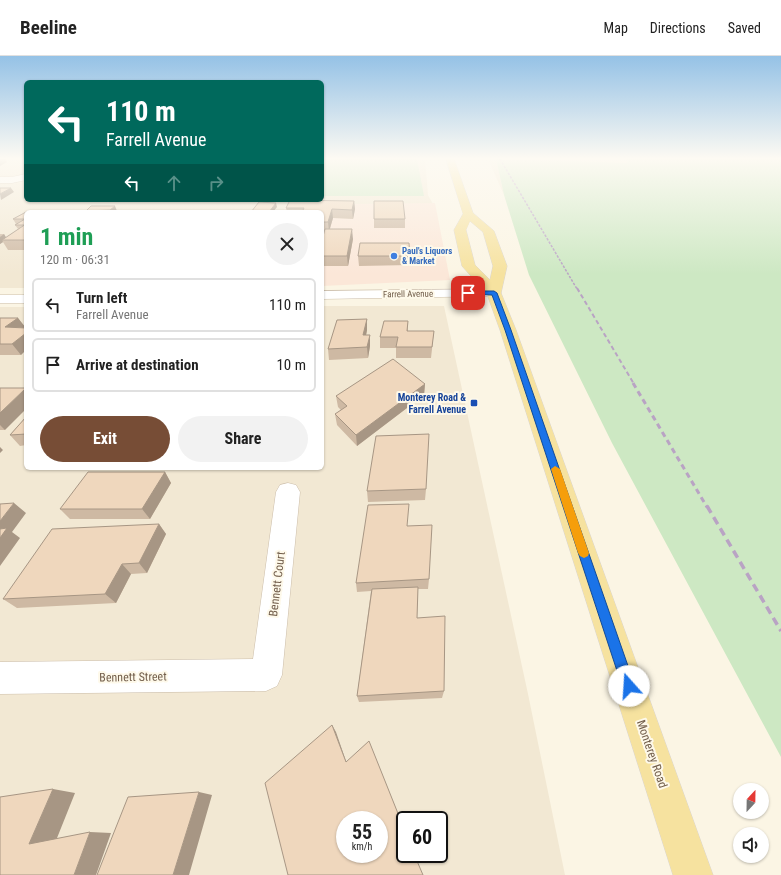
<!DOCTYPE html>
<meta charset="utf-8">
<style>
body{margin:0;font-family:"Roboto Condensed",sans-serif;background:#f2f2f2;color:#222;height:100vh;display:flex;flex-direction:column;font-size:15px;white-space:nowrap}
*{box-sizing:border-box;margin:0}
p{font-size:13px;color:#767676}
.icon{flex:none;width:22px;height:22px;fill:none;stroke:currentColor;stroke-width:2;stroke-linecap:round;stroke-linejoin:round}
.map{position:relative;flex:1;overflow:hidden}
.panel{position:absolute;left:24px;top:154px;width:300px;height:260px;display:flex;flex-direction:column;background:#fff;border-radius:6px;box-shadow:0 1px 3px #0004}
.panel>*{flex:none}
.banner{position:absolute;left:24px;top:24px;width:300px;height:122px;border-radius:6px;box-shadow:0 1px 3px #0004;background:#00695c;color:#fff;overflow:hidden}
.needle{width:26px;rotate:22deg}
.tools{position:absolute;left:733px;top:727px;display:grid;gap:8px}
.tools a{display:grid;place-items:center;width:36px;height:36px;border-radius:50%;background:#fff;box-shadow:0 1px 3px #0004;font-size:20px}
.speed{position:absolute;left:336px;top:755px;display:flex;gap:8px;font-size:20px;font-weight:700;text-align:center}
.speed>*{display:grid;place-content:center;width:52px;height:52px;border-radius:50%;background:#fff;box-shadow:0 1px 3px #0004;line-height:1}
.speed small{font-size:10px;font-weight:400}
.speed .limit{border:2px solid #111;border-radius:6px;background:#fff;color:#111}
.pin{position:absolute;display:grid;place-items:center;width:34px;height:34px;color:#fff;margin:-17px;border-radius:8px;box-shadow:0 2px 6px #0006}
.me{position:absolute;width:44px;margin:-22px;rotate:341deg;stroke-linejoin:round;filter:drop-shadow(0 0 3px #0008)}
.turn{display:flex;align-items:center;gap:14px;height:84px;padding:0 16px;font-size:18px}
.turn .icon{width:52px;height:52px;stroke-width:2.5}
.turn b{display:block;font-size:28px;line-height:34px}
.lanes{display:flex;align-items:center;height:38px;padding:0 16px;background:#0003;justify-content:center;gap:20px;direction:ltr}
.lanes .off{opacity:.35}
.round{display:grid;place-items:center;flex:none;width:42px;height:42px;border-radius:21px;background:#f2f2f2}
.head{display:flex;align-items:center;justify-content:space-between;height:68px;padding:0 16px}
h1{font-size:24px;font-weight:700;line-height:30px;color:#1e9e55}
.cta{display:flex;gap:8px;margin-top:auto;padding:8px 16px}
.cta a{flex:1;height:46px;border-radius:24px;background:#774d36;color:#fff;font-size:16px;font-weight:700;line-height:46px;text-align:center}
.cta a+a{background:#f2f2f2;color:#222}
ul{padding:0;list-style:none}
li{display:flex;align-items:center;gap:12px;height:54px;margin:0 8px 6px;padding:0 8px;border:2px solid #e0e0e0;border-radius:6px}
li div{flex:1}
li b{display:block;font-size:15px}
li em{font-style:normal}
header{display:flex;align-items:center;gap:24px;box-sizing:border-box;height:56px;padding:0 20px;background:#fff;border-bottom:1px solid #e0e0e0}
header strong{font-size:19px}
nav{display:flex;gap:22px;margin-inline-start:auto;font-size:14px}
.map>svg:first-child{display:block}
</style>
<header>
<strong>Beeline</strong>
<nav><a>Map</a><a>Directions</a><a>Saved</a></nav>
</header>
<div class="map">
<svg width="781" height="819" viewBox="0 0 781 819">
<rect width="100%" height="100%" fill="#fbf5e4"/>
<path fill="#f2e8d3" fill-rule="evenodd" d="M0 103H26V144H322V103H425L428 139 433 148 286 149 283 156H26V232H0Z
M488 103H625L629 107 496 103 504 139Z
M322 250H444L528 638 565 819H0V251H26V412H322ZM345 764H379V798H345ZM405 764H439V798H405Z"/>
<path fill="#fbe7d8" d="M435 147 450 224 322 230V156H283L286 149Z"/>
<path fill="#cde8c3" d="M322 103H417L424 140H322Z
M496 103 628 107 625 103H781V701L612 387 529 219 504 139Z"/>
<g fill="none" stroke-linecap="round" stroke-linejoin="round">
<g stroke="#ccbeab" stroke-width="1">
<path id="minor" d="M26 118V124L12 127H0V121H12Z
M494 233 499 234 501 237 499 240 322 243V235Z
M0 239H26V247H0Z
M288 427 296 429 300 436 282 619 277 630 266 635 0 638V606L253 603 276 436 280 429Z"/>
</g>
<g stroke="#dad5d0" stroke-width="1">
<path id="primary" d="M446 103H454L473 157 494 175 507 210 501 237 516 274 713 819H673L500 274 487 238 462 210 454 174 463 158ZM470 165 483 176 493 210 490 224 475 209 466 174Z"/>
</g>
<use href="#minor" fill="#fff" fill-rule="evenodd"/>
<use href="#primary" fill="#f6e29f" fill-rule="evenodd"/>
<path stroke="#b9a3c4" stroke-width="1.5" stroke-dasharray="2.5 1.5" stroke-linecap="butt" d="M500 103 577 233"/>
<path stroke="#b9a3c4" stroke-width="2" stroke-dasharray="4.5 3" stroke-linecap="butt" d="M577 232 634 328"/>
<path stroke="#b9a3c4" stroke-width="3" stroke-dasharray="5.5 4" stroke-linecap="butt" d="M633 327 707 451"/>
<path stroke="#b9a3c4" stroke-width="3.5" stroke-dasharray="8 5" stroke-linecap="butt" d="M707 450 781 575"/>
</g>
<path fill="#ceb9a3" d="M354 145 355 153 353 163 333 162 330 173 353 183 348 210H322V184L325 175H322V156H287L286 152Z
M86 155H117L115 156H87Z
M26 156V194H8L3 186 0 188V178H4L6 182 18 173 15 169 17 168H16L13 163 26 156H50Z
M374 163H405V172H374Z
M358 200H410V209L359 210Z
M0 262H18L25 272 21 299H0Z
M367 263V274L366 279 370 290 368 302 329 304 328 293Z
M408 265V275H434L431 302H396V292H380V281Z
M425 328 424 339 357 390 337 369 335 358 341 354 338 351 336 340Z
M0 332 5 374H0Z
M26 361V389L20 390 10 379Z
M165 416 171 427 150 463H70L60 453Z
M426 433 425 444 368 446 367 435Z
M159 468 166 478 147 517 131 518 116 547 17 552 3 543Z
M407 470 429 523 428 533H418L417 562 444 635 442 642 359 646 357 640 371 535 357 536 356 527Z"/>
<path fill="#a79684" d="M0 103H5L7 106 0 110Z
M11 132 14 136 1 144 0 138Z
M354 145 355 153 353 163 352 154Z
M276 147 277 151 273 156H269Z
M115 150 117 155 115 156H110V154Z
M332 153 333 162 329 175 328 166Z
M352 173 353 183 348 210 347 200Z
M4 178 7 183 2 184 3 186 0 188V181Z
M18 262 26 272 5 271Z
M367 263V274L364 290 363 279Z
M26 277V294L21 299 12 288Z
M370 279V290L368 302 367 291Z
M425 328 424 339 357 390 356 379Z
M26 332V353L5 374 0 369V357Z
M0 391 3 394 0 397Z
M165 416 171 427 150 463 142 453Z
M14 447 26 457 12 476 20 482 0 510V465Z
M159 468 166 478 147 517 139 507Z
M122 508 131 518 116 547 105 538Z
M332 669 336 676 348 711 346 706Z
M53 733 75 737 55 787 29 788Z
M199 736 212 739 189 819H173Z
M90 776 111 777 96 819H74Z"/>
<path fill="#efd7bd" stroke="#a79684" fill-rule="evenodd" d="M0 132H11L0 138Z
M290 144 354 145 352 154 332 153 328 166H322V156H302L304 152H286Z
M374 145H403L405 163H374Z
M259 146 276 147 269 156H251Z
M91 150H115L110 154 86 155Z
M26 156V168L24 169H15L25 163H13L26 156H50Z
M26 168V184H2Z
M325 173H352L347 200H322V184Z
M360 187H409L410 200H358Z
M0 262H18L5 271 26 272V277L12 288H0Z
M367 263 363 279H370L367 291 328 293 337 264Z
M384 265H408L407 275H434L432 291H396L398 281H380Z
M393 303 425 328 356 379 335 358 347 350 336 340Z
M0 332H26L0 357Z
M26 361V378L10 379Z
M429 378 426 433 367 435 376 380Z
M88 416H165L142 453H60Z
M14 447 0 465V448Z
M409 448 407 470 432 469 429 523 356 527 368 449Z
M159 468 139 507 122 508 105 538 3 543 52 473Z
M7 472 0 482V473Z
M418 531 417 562 445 560 444 635 357 640 372 533Z
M332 669 346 706 369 685 405 775V798H414L423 819H288L265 727ZM345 764H379V798H345Z
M53 733 29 788 90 776 74 819H0V741Z
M199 736 173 819H97L128 741Z"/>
<linearGradient id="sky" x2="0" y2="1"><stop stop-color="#95c2e6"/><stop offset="0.47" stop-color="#fdfaf3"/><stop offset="1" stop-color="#fdfaf3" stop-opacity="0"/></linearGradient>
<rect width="781" height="218" fill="url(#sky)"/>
<path fill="#1a73e8" stroke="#114b97" d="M468 235H494L497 237 511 274 635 630 633 634 629 636 624 634 622 630 505 274 492 239 466 238 465 237Z"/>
<path fill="#f59e0b" d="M555 410 560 413 589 497 588 500 584 502 580 500 578 497 551 413Z"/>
<circle fill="#3f7fe0" stroke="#fef9ea" stroke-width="1.5" cx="394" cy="200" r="4"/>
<rect fill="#1a4fb4" stroke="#fef9ea" stroke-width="1.5" x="470" y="343" width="8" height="8" rx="2"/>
<g text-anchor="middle" stroke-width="4" stroke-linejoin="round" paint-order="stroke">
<g font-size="9" font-weight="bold" fill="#366cbe" stroke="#fef9ea" text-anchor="start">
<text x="402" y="198">Paul's Liquors<tspan x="402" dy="10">&amp; Market</tspan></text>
</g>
<g font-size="9" fill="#725e4b" stroke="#fef9ea">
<text transform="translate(408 238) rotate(-1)" y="3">Farrell Avenue</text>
</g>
<g font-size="10" font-weight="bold" fill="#164399" stroke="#fef9ea" text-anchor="end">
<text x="466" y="345">Monterey Road &amp;<tspan x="466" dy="12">Farrell Avenue</tspan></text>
</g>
<g font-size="12" fill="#725e4b" stroke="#fef9ea">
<text transform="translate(277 528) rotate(-83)" y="4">Bennett Court</text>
<text transform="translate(133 621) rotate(-1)" y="4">Bennett Street</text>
<text transform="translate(652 698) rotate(71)" y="4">Monterey Road</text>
</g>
</g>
</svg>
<div class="tools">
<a><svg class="needle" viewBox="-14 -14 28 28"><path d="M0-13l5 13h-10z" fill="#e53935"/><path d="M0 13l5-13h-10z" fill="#767676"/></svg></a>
<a><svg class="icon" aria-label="sound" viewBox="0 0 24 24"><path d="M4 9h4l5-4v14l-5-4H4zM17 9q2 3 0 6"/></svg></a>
</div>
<div class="speed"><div>55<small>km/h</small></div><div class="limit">60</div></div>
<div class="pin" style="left:468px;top:237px;background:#d93025"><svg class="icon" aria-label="arrive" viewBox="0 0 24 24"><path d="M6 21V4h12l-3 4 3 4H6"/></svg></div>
<svg class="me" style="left:629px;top:630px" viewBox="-20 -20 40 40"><circle r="19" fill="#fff"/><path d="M0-13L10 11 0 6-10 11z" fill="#1a73e8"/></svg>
<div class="banner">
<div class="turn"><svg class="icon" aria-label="left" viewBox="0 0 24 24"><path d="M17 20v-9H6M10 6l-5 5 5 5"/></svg><div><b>110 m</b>Farrell Avenue</div></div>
<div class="lanes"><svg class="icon" aria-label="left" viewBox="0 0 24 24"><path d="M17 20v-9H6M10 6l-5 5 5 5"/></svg><svg class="icon off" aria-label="ahead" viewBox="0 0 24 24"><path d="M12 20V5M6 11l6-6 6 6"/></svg><svg class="icon off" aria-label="right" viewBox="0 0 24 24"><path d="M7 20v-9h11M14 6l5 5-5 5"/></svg></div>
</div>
<section class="panel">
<div class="head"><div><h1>1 min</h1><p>120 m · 06:31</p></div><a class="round"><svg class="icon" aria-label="close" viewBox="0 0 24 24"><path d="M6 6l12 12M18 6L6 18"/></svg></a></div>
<ul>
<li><svg class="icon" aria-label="left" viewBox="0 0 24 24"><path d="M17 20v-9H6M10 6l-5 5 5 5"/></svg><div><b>Turn left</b><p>Farrell Avenue</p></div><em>110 m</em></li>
<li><svg class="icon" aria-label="arrive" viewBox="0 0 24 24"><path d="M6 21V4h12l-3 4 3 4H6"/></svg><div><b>Arrive at destination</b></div><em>10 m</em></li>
</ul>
<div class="cta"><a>Exit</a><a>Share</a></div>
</section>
</div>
